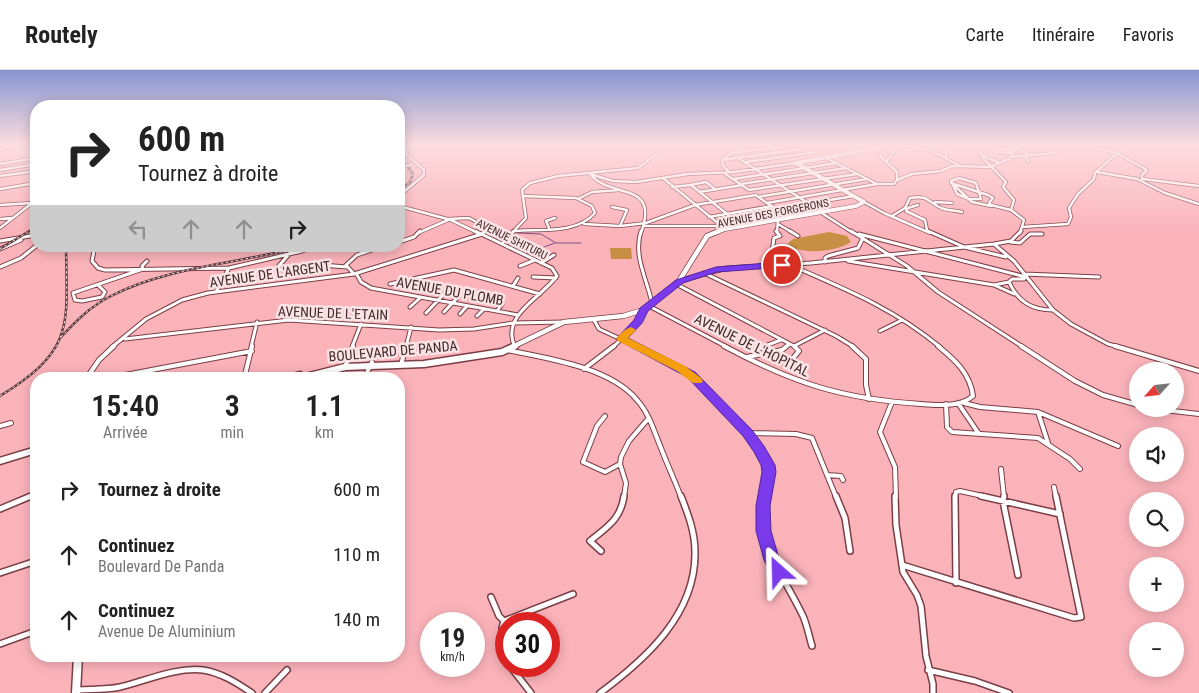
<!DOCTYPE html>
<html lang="fr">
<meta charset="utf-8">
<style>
body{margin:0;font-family:"Roboto Condensed",sans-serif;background:#f6f6f6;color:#222;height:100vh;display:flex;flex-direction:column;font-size:19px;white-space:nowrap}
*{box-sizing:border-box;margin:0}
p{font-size:16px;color:#767676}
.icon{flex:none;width:28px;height:28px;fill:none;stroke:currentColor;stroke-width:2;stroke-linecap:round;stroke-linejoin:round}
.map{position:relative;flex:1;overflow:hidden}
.details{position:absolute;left:30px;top:302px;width:375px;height:290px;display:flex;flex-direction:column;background:#fff;border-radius:20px;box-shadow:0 2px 12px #0003}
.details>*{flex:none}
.top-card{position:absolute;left:30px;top:30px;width:375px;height:152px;border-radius:20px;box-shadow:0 2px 12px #0003;background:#fff;color:#222;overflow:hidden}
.needle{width:32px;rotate:243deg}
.buttons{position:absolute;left:1129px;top:292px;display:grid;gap:10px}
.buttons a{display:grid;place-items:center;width:55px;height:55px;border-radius:50%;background:#fff;box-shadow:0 2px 12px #0003;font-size:25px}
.speed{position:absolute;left:420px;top:542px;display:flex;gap:10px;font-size:25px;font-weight:700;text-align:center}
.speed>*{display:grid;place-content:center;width:65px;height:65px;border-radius:50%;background:#fff;box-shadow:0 2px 12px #0003;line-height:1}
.speed small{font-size:12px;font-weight:400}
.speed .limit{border:8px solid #d22;background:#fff;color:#111}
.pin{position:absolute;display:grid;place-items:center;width:42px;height:42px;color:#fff;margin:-21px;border:2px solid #fff;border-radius:50%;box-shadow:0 1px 5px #0007}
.me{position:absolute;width:55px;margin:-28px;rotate:335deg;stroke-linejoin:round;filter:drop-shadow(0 0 4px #0008)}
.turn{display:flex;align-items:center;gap:18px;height:105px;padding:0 25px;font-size:22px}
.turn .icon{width:65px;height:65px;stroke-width:2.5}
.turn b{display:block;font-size:35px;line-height:42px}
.lanes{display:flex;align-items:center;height:48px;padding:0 25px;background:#0003;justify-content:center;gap:25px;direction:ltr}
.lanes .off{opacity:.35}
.eta{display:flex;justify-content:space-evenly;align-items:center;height:85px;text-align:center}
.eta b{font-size:30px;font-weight:600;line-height:35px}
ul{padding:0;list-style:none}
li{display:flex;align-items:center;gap:15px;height:65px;padding:0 25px}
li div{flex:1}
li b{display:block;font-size:19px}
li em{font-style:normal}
header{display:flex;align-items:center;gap:30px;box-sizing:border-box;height:70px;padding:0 25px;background:#fff;border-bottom:1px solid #e0e0e0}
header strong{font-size:24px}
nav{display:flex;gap:28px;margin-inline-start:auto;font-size:18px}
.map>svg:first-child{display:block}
</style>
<header>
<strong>Routely</strong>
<nav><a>Carte</a><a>Itinéraire</a><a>Favoris</a></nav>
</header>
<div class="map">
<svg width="1199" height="623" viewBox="0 0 1199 623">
<rect width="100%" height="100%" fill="#fbb3ba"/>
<path fill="#c68f43" d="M829 162 847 166 851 172C836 182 807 184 790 177L788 173 793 169Z
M610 178H631L632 189H611Z"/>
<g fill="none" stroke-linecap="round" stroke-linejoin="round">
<path stroke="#7c5386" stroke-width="1" d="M517 163 541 164 556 173H581
M544 177 555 173"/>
<g stroke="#7b3e46" stroke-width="4">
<path id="street-far3" d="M765 75 779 83
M854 75 858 77
M902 75 932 81 960 96
M945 75 942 77 947 85 945 87
M965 75 982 84 983 88 1006 112 1003 117 1014 130 1011 140 1024 150 1020 163
M1001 75 1015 78
M1014 75 1028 84
M1080 75 1117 83 1147 100 1142 105V109
M1107 75 1123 78
M984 76 986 75
M878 77 881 87 897 102V110
M987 79 1015 80
M0 80 19 75
M994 82 1013 83
M732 83 792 75
M1024 85 1029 92
M983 86 998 92
M1010 87 1055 83 1057 75
M738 88 822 142
M826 88 877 114
M722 90 831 75
M746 92 818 82
M886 92 899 76 893 75
M0 94 36 88
M399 96H406
M992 96 1009 89 1017 78
M0 100 36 94
M729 102 723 96 722 90 744 75
M1097 102 1137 109 1165 123 1199 134
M724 103 749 120
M590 104C611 130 660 110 641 163
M593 105 613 111 636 112 688 104 734 102 796 93
M0 106 36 101
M663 108 725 159
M959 108 976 113 981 129H969L957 124 951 111Z
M734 109 837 93
M1143 109 1199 116
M951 113 988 125 993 128 989 133 991 135 1011 140
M741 114 846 98
M690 115 706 112 715 119
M955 116 972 132 991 136
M672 117 691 115 742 156
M0 119 36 113
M749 120 857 104
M699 122 743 115
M399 126 424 105V100L407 85 406 81 409 75
M757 126 788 148
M758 127 867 109
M578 129 592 122 619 120
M864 132 884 143 930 163
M935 132 952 133
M767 133 877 114H894L897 110 912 104 941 101 952 96 993 97
M0 135 32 133 36 136
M918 135 908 138 906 141 925 150 927 160
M399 136 451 150 478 163
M612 137 627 140 620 156
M776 139 854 126
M820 142 853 163
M892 146 905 138 910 128C928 125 927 131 941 138 948 141 955 140 962 142
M709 147 772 136
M0 149 12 148
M447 149 469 148 488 158 483 163
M584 154 620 156 646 153 695 135 756 125
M778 154 793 163
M645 156H720
M1022 157 1068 154 1071 147 1069 138 1078 124 1094 109 1095 103 1126 75
M0 158 36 130
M549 158 546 151 555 148
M516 161C541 159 577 164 595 143L592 136 576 128 523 126
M418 163 448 150
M512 163 526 148 522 120 530 113 558 106 638 98 658 83 662 75
M777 163 778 149"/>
</g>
<g stroke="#7b3e46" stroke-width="5">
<path id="street-far2" d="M475 161 552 198 557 206C541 228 502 244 514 275
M641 161C633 186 647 209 652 233
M776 161 780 166 774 168 772 182 782 195
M790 161 798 166
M851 161 907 196 938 222 1023 277
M928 161 964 177 1006 187
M859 164 1026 207
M0 171 36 165
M399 172 414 167 420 161
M1010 172 1020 173 1030 164H1042
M502 174 514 161
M994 174 1011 171 1021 161
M95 176 92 191 98 198 105 200 229 198 216 222
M0 179 21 170
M848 191 994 215 1014 224
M825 192V188L828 186 858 178 863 168
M541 193 554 185
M790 195C845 219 893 238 940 277
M520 196 535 190
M0 197 21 188 36 176
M229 198 302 181 315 176
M277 198 278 200 321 195 347 197
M277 198 290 183
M356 203 361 212 371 218 518 245
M704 203 836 266 854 277
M354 204 346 195 357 185 384 176
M1024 204 1099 207
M533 207 556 208
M1024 209H1012L1009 212C1018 232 1032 240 1053 240
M679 211 727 198 811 193 994 174 1014 191 1053 240 1071 254 1108 274 1119 277
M390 214 454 200 540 224
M676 214 790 274 786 277
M98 215 105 222 102 227 82 231 75 230 73 223 143 199 142 196 147 191
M994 215 1009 212
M513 216 518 208
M649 236 727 277
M410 237 420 228
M497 241 502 234
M444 242 458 227
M426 243 444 224
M460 244 467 236
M477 246 484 239
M594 250 599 259 638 277
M880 261 902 250
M125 269 289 250 439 260 474 259 513 253 564 252
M790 274 796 277
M794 276 825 260
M112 277 146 249 182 230 208 223 354 204 482 164 485 161
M251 277 257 252
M352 277 361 254
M406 277 411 257
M613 277 633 258 643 240
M762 277 781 270"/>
</g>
<g stroke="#7b3e46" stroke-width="6">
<path id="street-far1" d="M635 276 691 304 747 363 768 395 769 402 765 427
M724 276C793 313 842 329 921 334 939 335 959 338 973 326 970 303 955 290 938 276
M852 276 866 289V315L869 329
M1021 276 1075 311 1103 325 1138 335
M1115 276 1199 301
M760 278 765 276
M507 280C546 288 610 297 637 330 649 343 654 361 661 378 667 394 675 411 681 427
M767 284 789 293 799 281 794 276
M747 287 782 280 787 276
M401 295 406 276
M345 297 353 276
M584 299 614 276
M86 309 99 290 114 276
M104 309 252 281
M244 309 252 276
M364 309 372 292
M892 332 880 362 895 397 896 427
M958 333 979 364
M964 333 980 337 1038 342 1118 376
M946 334 947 357 952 362 1038 368 1070 389 1080 399
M1156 339 1199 344
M1038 342 1048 373
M605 346 597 356 583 392 605 402 620 394
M0 356 11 353
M747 363 796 364 812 368 836 427
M1001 399 1004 427
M827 405 841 406 843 410
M1054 417 1056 427
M28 427 36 424
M624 427 626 413 620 394 621 387 629 371 648 349
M955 427 956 422 960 421 987 427"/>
</g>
<g stroke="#7b3e46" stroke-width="8">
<path id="street" d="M765 426C756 476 783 504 803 546 807 555 809 566 812 576
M836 426 845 448 850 481
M895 426 896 455 903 502 917 525 921 536 926 586 933 614V623
M955 426 956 513
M981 426 1060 444
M1004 426 1003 431 1018 505
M0 439 31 426
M601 481 590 471C607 457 621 449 624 426
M902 495 1074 548 1081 547 1056 426
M0 503 36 491
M491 527 499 546 504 551
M0 574 36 561
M506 589 502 558 504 551 573 524
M510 596 531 623
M928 600 975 611 1009 623
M77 620C91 619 106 620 120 617 146 611 175 597 203 600 222 603 237 613 252 623
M265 623 287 600
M600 623C646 589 696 544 695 482 695 462 688 444 681 426"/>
</g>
<g stroke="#7b3e46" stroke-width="5">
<path id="secondary-far3" d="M864 132 796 93 893 75
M715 163 725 159 856 136 864 132"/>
</g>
<g stroke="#7b3e46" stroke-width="6">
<path id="secondary-far2" d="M512 277 564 252 623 246 643 240 679 211 707 166 719 161"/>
</g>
<g stroke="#7b3e46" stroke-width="9">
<path id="secondary-far1" d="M285 309 300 305
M297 309 345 297 424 294 502 282 515 276
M0 391 36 380"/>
</g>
<g stroke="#7b3e46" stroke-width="11">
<path id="secondary" d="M76 623 78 586"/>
</g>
<use href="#street-far3" stroke="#fff" stroke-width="2.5"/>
<use href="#street-far2" stroke="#fff" stroke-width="3"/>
<use href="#street-far1" stroke="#fff" stroke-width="4"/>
<use href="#street" stroke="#fff" stroke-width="5"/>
<use href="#secondary-far3" stroke="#fff" stroke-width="4"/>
<use href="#secondary-far2" stroke="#fff" stroke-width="4.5"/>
<use href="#secondary-far1" stroke="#fff" stroke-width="6"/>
<use href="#secondary" stroke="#fff" stroke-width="8"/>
<g stroke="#5f3c40" stroke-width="2.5">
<path id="rail" d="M399 120 410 112 413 104 399 85V80L404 75
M0 179 36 157
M61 267C76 251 91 236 111 226 169 196 243 193 305 176
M0 326C75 280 67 256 66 176"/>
</g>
<use href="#rail" stroke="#fae3e5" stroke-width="1" stroke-dasharray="2.5" stroke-linecap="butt"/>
<g stroke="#7b3e46" stroke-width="4" stroke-linecap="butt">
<path id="street-bridge" d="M406 96 411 95"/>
</g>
<use href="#street-bridge" stroke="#fff" stroke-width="2.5"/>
</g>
<linearGradient id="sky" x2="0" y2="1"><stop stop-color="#8695d1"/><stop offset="0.46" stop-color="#fddde0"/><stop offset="1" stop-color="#fddde0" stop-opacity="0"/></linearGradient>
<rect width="1199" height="162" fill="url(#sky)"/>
<path fill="#7c3aed" stroke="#51269a" d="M782 192 787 195 786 197 717 202 683 213 648 241 642 253 628 268 695 302 752 360 764 376 775 395 776 402 770 436 771 461 779 488 787 502 785 507 779 509 773 507 764 490 756 461V436L762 402 761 395 754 382 743 366 687 307 616 269 634 250 640 238 676 210 716 197Z"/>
<path fill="#f59e0b" d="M631 257 636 260 628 268 685 296 701 308 703 311 701 313H693L677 301 618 271 616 269C620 264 625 259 631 257Z"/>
<g text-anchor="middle" stroke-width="5" stroke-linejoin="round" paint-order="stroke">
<g font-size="11" fill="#43272a" stroke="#fae3e5">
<text transform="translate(773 143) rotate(-11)" y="4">AVENUE DES FORGERONS</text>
<text transform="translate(512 169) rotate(26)" y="4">AVENUE SHITURU</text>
</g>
<g font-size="14" fill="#43272a" stroke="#fae3e5">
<text transform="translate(270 204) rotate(-8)" y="5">AVENUE DE L'ARGENT</text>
<text transform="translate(450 221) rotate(10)" y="5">AVENUE DU PLOMB</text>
<text transform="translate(333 243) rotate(2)" y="5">AVENUE DE L'ETAIN</text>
<text transform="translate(752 275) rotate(26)" y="5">AVENUE DE L'HOPITAL</text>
<text transform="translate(393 281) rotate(-5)" y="5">BOULEVARD DE PANDA</text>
</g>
</g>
</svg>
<div class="buttons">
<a><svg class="needle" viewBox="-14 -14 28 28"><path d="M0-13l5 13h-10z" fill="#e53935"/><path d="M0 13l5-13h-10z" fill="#767676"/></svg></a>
<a><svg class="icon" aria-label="sound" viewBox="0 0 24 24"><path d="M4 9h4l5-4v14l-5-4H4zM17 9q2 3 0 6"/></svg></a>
<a><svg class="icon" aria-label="search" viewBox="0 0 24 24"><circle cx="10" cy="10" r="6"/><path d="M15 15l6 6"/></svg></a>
<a>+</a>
<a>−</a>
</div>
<div class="speed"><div>19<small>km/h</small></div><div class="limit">30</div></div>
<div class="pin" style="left:782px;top:195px;background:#d93025"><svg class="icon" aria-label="arrive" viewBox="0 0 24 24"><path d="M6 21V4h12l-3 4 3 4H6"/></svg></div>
<svg class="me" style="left:779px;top:502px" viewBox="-20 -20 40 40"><path d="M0-17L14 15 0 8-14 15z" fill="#7c3aed" stroke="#fff" stroke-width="4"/></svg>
<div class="top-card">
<div class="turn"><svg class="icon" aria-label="right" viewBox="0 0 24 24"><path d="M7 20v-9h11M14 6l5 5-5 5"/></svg><div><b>600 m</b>Tournez à droite</div></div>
<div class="lanes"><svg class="icon off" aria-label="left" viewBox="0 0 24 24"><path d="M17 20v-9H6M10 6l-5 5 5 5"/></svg><svg class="icon off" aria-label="ahead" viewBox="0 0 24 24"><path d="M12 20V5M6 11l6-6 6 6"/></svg><svg class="icon off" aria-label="ahead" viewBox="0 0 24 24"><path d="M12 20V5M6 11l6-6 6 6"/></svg><svg class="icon" aria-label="right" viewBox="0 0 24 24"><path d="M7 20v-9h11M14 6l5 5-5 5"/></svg></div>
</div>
<section class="details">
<div class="eta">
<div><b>15:40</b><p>Arrivée</p></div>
<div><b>3</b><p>min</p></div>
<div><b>1.1</b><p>km</p></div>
</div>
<ul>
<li><svg class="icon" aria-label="right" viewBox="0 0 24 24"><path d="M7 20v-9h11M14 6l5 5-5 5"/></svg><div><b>Tournez à droite</b></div><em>600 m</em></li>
<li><svg class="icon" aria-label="ahead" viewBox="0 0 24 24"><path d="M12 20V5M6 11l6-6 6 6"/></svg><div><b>Continuez</b><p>Boulevard De Panda</p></div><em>110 m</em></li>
<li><svg class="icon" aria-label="ahead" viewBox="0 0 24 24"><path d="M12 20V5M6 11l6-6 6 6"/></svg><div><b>Continuez</b><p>Avenue De Aluminium</p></div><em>140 m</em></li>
</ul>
</section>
</div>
